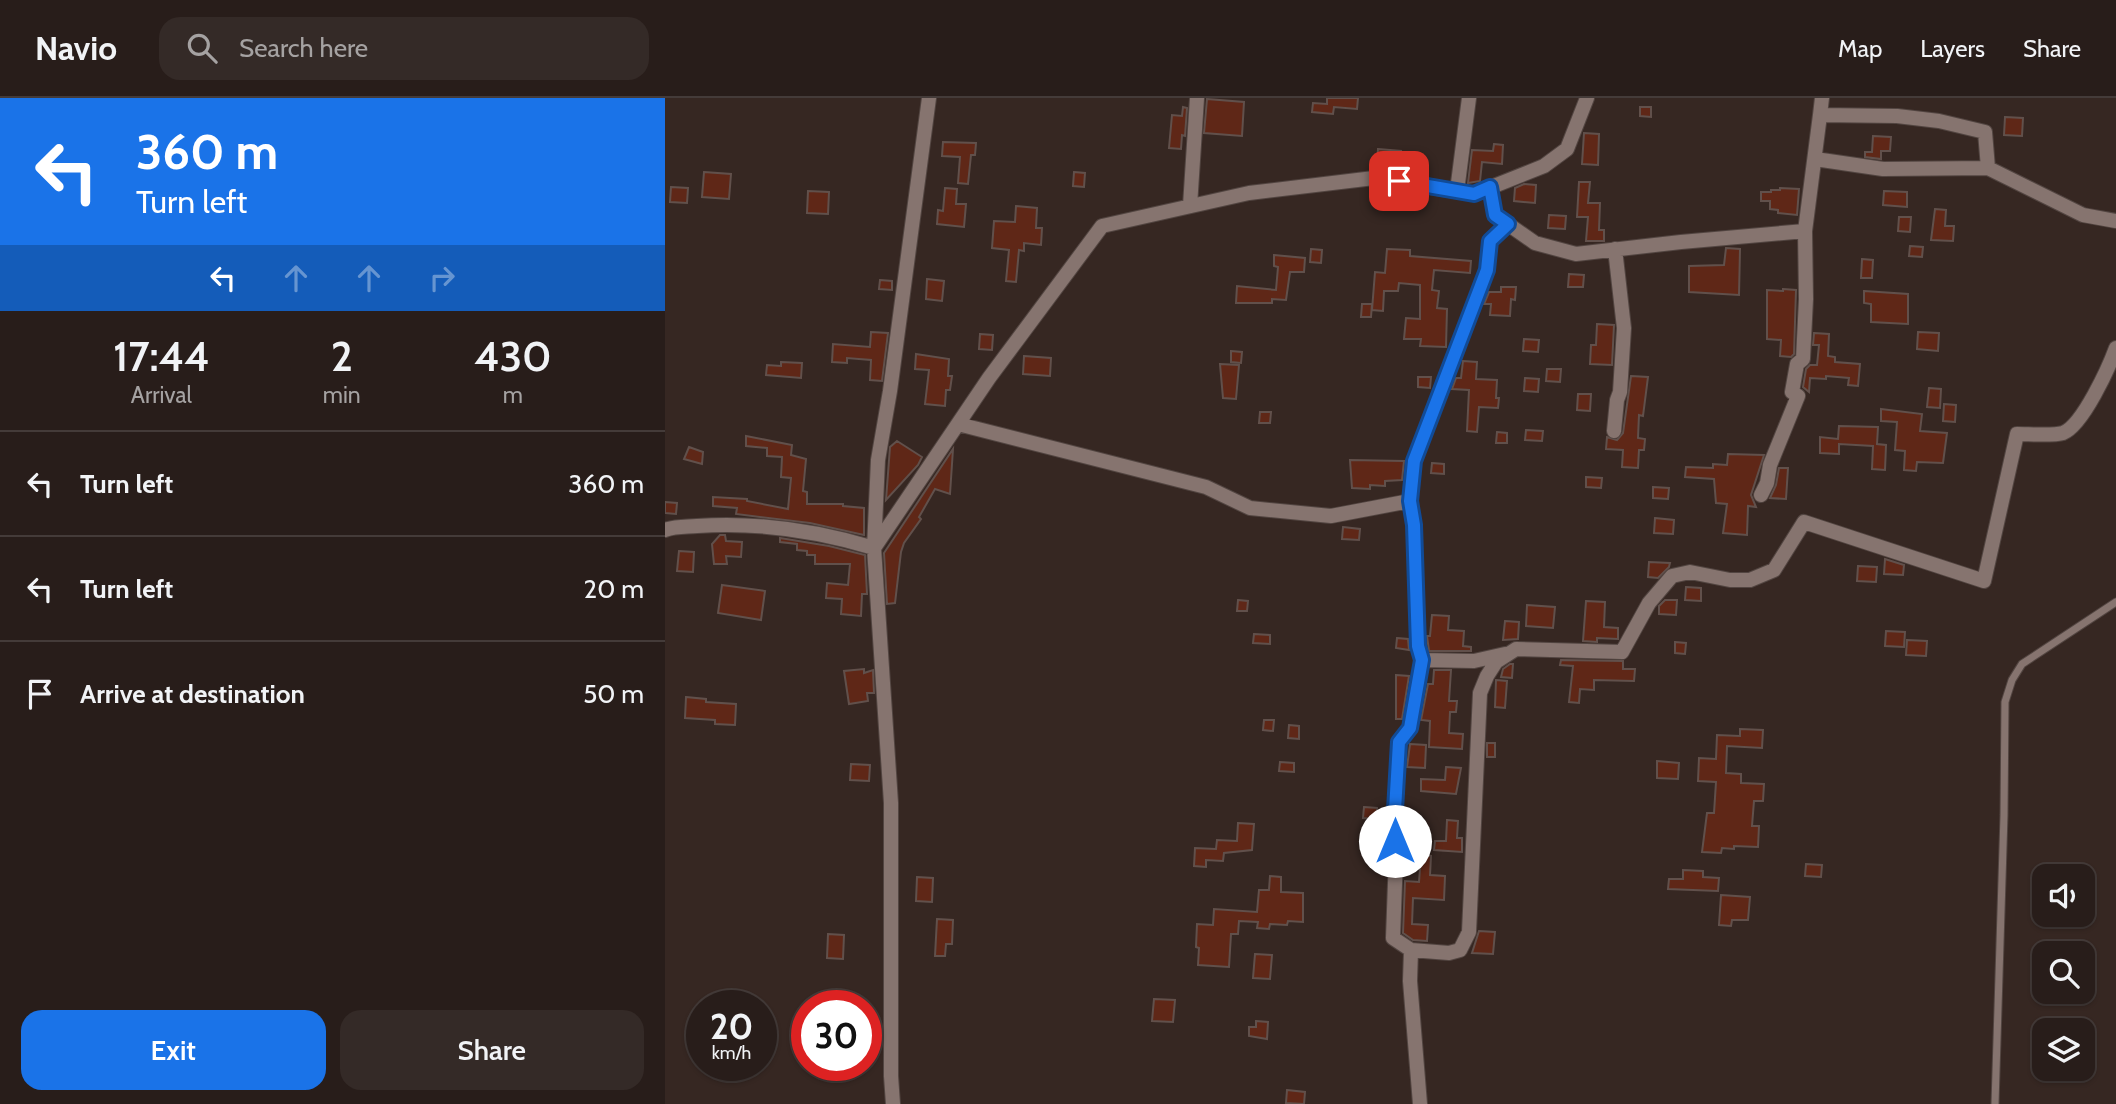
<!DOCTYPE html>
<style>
body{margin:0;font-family:Cabin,sans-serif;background:#342a27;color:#f1f3f6;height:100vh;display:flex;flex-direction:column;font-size:26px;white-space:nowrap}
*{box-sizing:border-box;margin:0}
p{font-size:23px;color:#a5a2a2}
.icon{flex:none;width:38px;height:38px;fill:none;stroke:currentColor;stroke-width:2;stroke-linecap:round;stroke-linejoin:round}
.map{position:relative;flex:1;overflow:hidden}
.drawer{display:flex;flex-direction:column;background:#281d1a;width:665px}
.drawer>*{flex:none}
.top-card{background:#1a73e8;color:#fff;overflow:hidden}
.fabs{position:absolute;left:1367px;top:766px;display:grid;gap:14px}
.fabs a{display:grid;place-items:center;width:63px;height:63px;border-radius:14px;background:#281d1a;box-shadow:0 2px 5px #0004,0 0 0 2px #443b39;font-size:35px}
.speed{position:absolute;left:21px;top:892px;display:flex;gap:14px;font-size:35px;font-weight:700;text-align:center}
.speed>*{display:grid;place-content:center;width:91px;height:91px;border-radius:50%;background:#281d1a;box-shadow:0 2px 5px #0004,0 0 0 2px #443b39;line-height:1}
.speed small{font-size:18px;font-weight:400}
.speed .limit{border:10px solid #d22;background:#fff;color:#111}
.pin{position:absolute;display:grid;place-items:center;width:60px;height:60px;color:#fff;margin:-30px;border-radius:14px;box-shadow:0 4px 10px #0006}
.me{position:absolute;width:77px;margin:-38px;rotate:0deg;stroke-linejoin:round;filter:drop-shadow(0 0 5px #0008)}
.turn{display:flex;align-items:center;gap:24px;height:147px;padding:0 21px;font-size:32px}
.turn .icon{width:91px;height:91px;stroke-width:2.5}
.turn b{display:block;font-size:49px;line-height:60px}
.lanes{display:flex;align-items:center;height:66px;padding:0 21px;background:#0003;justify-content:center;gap:35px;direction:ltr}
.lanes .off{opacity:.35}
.eta{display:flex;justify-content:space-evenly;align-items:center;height:119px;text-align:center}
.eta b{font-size:42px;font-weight:600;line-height:49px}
.button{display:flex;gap:14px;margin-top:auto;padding:14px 21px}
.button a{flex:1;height:80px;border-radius:21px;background:#1a73e8;color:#fff;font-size:28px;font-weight:600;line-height:80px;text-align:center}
.button a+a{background:#342a27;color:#f1f3f6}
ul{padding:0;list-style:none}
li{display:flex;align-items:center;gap:21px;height:105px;padding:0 21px;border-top:2px solid #443b39}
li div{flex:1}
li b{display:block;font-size:26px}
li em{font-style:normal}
header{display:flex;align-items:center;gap:42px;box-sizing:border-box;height:98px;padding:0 35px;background:#281d1a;border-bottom:2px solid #443b39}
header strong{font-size:33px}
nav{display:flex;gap:38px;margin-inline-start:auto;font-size:24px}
.search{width:490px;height:63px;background:#342a27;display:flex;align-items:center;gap:18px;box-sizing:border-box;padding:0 24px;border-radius:21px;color:#a5a2a2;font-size:26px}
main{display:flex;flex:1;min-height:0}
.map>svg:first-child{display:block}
</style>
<header>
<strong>Navio</strong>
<div class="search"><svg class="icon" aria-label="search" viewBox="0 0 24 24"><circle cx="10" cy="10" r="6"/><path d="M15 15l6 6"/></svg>Search here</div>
<nav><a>Map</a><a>Layers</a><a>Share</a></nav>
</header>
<main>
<section class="drawer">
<div class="top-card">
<div class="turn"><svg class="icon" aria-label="left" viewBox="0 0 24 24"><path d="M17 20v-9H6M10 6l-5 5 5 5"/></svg><div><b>360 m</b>Turn left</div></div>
<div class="lanes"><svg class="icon" aria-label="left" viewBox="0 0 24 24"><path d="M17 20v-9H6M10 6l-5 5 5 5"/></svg><svg class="icon off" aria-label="ahead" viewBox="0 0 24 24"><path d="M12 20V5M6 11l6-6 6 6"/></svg><svg class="icon off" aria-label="ahead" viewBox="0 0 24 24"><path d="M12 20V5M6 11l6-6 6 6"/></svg><svg class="icon off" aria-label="right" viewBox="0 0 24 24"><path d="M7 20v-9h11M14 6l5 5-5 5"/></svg></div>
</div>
<div class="eta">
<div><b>17:44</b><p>Arrival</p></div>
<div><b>2</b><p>min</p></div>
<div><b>430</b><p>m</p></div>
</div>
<ul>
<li><svg class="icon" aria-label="left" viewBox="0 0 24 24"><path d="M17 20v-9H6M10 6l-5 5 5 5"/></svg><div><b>Turn left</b></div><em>360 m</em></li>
<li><svg class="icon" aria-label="left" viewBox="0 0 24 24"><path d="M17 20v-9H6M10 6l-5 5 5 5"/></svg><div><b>Turn left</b></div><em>20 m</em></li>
<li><svg class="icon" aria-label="arrive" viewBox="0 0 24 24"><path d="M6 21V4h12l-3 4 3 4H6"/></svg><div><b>Arrive at destination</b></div><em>50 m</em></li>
</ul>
<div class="button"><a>Exit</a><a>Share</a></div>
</section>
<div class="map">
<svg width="1451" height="1006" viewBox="0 0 1451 1006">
<rect width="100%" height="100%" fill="#362722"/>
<path fill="#5f2717" stroke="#61504b" stroke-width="2" d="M662 0H693L692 11 669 9 668 16 647 14 648 5 662 6Z
M542 1 579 4 577 38 539 35Z
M518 9 522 10 520 38 517 37 516 51 504 50 507 17 517 18Z
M975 9H986V19L975 18Z
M1340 19 1358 20 1357 38 1339 37Z
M919 35 934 36 933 67 917 66Z
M1208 38 1226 39 1225 53H1216V61L1200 59V54H1207Z
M278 44 311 45 310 57H306L303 86 293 85 295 59 277 58Z
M829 46 838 47 837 66 817 64 815 83 803 85 807 52 828 53Z
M713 51 736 53 734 70 712 68Z
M39 74 66 76 64 101 37 99Z
M409 74 420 75 419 89 408 88Z
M914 84H925L923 105H935L934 132H939V143H921L923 119H912Z
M859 86 871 87 870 105 849 103 850 90Z
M6 89 23 90 22 105 5 104Z
M280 90 292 91 291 106H301L299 129 272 126 273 112 278 113Z
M1115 90 1134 91 1132 117 1113 115V112L1105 111V103H1096V94H1106V92H1115Z
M143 93 164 94 163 116 142 115Z
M1219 93 1242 94V109L1218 107Z
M351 108 372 110 371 130H377L376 147 359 145V153L354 152 351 184 341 183 344 152 327 150 329 123 350 124Z
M1270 111 1281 112 1280 128H1289L1288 143 1266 142Z
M884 117 901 118 900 131 883 130Z
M1234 119H1246L1245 134 1233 133Z
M1245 148 1258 149 1257 159 1244 158Z
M1061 150 1075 151 1074 197 1024 194V168L1059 167Z
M646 151 657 152 656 165 645 164Z
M722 151 745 152V158L806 163 805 175 769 172 767 192 774 193 772 210 782 211 781 249 755 248 756 241H739L741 220 755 221V187L734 185 733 193H719L718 213 707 212 710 174 720 175Z
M609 157 640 160 639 174H625L621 202 607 201V205H571L572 188 611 192 613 169 609 168Z
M1197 161 1208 162 1207 180H1196Z
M904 176 919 177 918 189H903Z
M262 181 279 183 277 203 261 201Z
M215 182 227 183V192L214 191Z
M836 189H851L850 202 846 201 845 218 825 217 826 206H819L824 194H836Z
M1118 191 1131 192 1129 256 1126 259 1115 258 1116 242 1102 241V192L1118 193Z
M1199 193 1243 196V226L1206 224V206L1199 205Z
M697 206H707L706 219H696Z
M932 226 949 227 947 267 925 266 926 247H931Z
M206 234 223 235 217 283 205 282 206 262 182 260V265L167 264 168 246 205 249Z
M1253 234 1274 235 1273 253 1252 251Z
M1149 235 1164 236 1163 258 1170 259V264L1195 266 1193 288 1183 287 1184 280 1161 278V281L1145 280 1144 294 1138 289 1141 271 1145 267H1152L1154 247H1148Z
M315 236 328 237 327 252 314 251Z
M859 241 874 242 873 254 858 253Z
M566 253 577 254 576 265 566 264Z
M251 256 284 261 283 278H287L285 292H281L280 308 260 306 264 272 250 271Z
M359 258 386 260 385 278 358 276Z
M798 263 812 264 811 281 832 282 831 300H834L833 310 814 309 812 334 802 333 804 292 787 291 791 280H796Z
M116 264 137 265 136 280 101 277 102 267 116 268Z
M555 266 574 267 571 301 558 300Z
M882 271H896L895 284 881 283Z
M966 278 983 279 978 318 974 317 973 340 980 341 979 352H974L973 370 957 369 958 352 941 351 942 339 952 342 958 335Z
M753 279H766L765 290 753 289Z
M860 280 874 281 873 294 859 293Z
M1264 290 1276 291 1275 310 1262 309Z
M913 296H926L925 313 912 312Z
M1279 306 1291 307 1290 324 1278 323Z
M1216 311 1257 316 1255 333 1282 335 1278 365 1252 364 1251 373 1239 372 1240 353 1230 352 1232 324 1216 323Z
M595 314H606L605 325H594Z
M1174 328 1213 329 1212 346 1221 347 1220 372 1207 371 1208 348 1174 346V356L1155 355V339L1173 341Z
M861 332 878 333 877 343 860 342Z
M832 334 842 335V345H831Z
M81 338 127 347 126 357 141 361 138 393 142 394V406H178V408L199 410V437L145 425 71 416 72 410 48 408V399L82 401V403L123 411 126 380 116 379 117 359 102 358V350L81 348Z
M232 343 257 359 253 367 221 402 225 349Z
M24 349 38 354 37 366 19 361Z
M288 351 285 396 270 391 254 419 256 421 239 445 236 454 230 505 222 506 219 455Z
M1063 356 1099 357 1086 397 1091 409 1083 408 1082 437 1058 435 1062 406 1051 405 1049 381 1020 379 1021 369 1048 370V366L1062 367Z
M685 362 739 363 737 382 720 383V388L705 387V391L687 390Z
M767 365 779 366V376L766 375Z
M1114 370H1123L1121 401 1105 400 1111 387Z
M921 379 937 380 936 390 921 389Z
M988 389 1004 390 1003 401 988 400Z
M0 404 12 405 11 416 0 415Z
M990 420 1009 422 1008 436 989 435Z
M678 429 695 431 694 442 677 441Z
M55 437H60L61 443 77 444 76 459 61 458 62 466H49L47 446Z
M115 440 164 448 200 457 202 496H197L196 518 176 516 177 501 161 500 162 485 183 487 185 466H150V457H142V453L132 452V446L115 444Z
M14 453 29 454 28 474 12 473Z
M1220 461 1239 467 1238 477 1219 476Z
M984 464 1005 465 1004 469 993 480 983 479Z
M1193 468 1212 469 1211 484 1192 483Z
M57 487 100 493 96 522 53 515Z
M1021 489 1036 490V503L1020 502Z
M573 502 583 503 582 513H572Z
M1000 502H1012L1011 517 994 516V508Z
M921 503 940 504 939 529 953 530V541L932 540V544L918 543Z
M862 507 890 509 888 530 861 528Z
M767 517 784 518 783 532 799 533 798 548 806 549V553H764L762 538H765Z
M840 523 854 524 853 541 838 542Z
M1221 533 1240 534 1239 549 1220 548Z
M589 536 605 537V546L588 545Z
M732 540 743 541 744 552 731 550Z
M1242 542 1262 543 1261 558 1241 557Z
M1010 544 1021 545 1020 556 1010 555Z
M896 562 958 563V571H970L969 583 929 582V592L915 591 914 605 904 604 908 568 895 567Z
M845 566H848L847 580 836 579 838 571Z
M199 571V575L208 572 209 595H202L203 603 184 606 179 573Z
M769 572H786L784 603H792L791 614H785L784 635 798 636 797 651 764 649 765 623 756 622 763 586H768Z
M731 577 744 578 737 621H731Z
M831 582 842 583 840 610 830 609Z
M21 599 41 601V604L71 606 70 627 50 626V622L20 620Z
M599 622H609L608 633 598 632Z
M624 627 634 628V641L623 640Z
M1075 631 1098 632 1097 650 1062 648 1061 675 1076 676V685L1099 686 1098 703H1089L1087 728H1094L1093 749 1069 748V751L1057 750 1056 755 1037 754 1042 715H1049L1051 684 1033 683 1034 660 1051 661 1052 637 1075 638Z
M822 645H830V659H822Z
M745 646 761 647 760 670 742 669Z
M992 663 1014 665 1013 681 992 680Z
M615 664 629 665V674L614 673Z
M186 666 205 667 204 683 185 682Z
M781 669 796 670 791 696 756 693V681L780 682Z
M699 709 712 710V721L698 720Z
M782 722 793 723 792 740H797V754L769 752 770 743H781Z
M573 725 589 726 587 752 559 755 558 763 541 762V769L529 768 530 750 551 751 552 742 572 743Z
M756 757 766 758 765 777 780 778 779 802 748 800 747 826 763 827 762 843 748 842 738 835 740 783 754 784Z
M1141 766 1157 767 1156 779 1140 778Z
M1018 772 1038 773V779L1054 780 1053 793 1003 791 1004 781H1018Z
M605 778 616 779V794L638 795V824L623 823 622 827 605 826 604 831 592 830 593 824 574 823 573 836H566L564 869 533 867 534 850 531 849 532 826 548 827 549 811 592 814 594 792H604Z
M252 779 268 780 267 804 251 803Z
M1056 797 1085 799 1083 822H1067L1066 828 1054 827Z
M272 821 288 822 287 846H281L280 858H270Z
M814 833 830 834 828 856 807 855Z
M163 836 179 837 178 861 162 860Z
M590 856 607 857 605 881 588 880Z
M489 901 510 902 508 924 487 923Z
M591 923 603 924 602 941 584 938V929H591Z
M622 992 640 994 639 1006 621 1005Z"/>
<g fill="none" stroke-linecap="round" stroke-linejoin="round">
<g stroke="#524541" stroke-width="9">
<path id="lane" d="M1330 1006 1339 717 1340 604 1347 582 1357 566 1451 504"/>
</g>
<g stroke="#524541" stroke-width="16">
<path id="street" d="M1157 0 1155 17 1232 18 1274 23 1320 34 1323 70 1418 117 1451 123
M1150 61 1218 71 1323 70
M825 89 830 117 870 145 911 156 1016 144 1140 133 1155 17
M792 93 804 0
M525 108 532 0
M293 326 541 389 585 410 666 418 745 403
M949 333 952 302 955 294 959 230 950 151
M1096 397 1102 385 1105 367 1133 298 1127 294 1132 266 1138 261 1141 201 1140 133
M0 432C10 428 22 429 32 428 91 424 153 433 209 450L213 362 225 293 264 0
M757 562 809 563 840 556
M746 852 728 840 731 757 729 729 734 644 745 630 757 562 753 548 749 427 745 403 749 364 822 172 825 143 843 126
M228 1006 226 978V705L209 450 324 280 437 128 584 95 709 80 809 96 879 68 902 51 922 0
M755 1006 745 883 746 852 784 855 795 852 804 834 815 595 822 578 831 564 851 551 957 554 984 505 1007 478 1025 474 1065 482H1085L1109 472 1139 424 1319 483 1352 336C1364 336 1388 338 1398 335 1418 327 1444 269 1451 250"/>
</g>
<use href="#lane" stroke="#86746f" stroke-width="7"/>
<use href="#street" stroke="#86746f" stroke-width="14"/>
</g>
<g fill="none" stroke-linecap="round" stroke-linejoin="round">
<g stroke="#114b97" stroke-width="18">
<path id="route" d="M730 743 729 729 734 644 745 630 757 562 753 548 749 427 745 403 749 363 822 172 825 143 843 126 830 117 825 89 809 96 734 83"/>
</g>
<use href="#route" stroke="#1a73e8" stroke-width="12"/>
</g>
</svg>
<div class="fabs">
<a><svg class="icon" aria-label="sound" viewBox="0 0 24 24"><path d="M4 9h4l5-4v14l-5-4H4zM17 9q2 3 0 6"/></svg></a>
<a><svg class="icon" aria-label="search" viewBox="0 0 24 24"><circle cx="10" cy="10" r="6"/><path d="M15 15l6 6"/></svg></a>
<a><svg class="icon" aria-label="layers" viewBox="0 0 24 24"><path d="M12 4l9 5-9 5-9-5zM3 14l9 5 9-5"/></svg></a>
</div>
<div class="speed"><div>20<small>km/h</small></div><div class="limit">30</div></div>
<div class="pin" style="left:734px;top:83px;background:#d93025"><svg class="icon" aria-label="arrive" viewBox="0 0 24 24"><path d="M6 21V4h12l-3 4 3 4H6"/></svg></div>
<svg class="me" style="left:730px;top:743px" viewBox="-20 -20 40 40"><circle r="19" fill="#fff"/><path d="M0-13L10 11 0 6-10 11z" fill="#1a73e8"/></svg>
</div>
</main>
